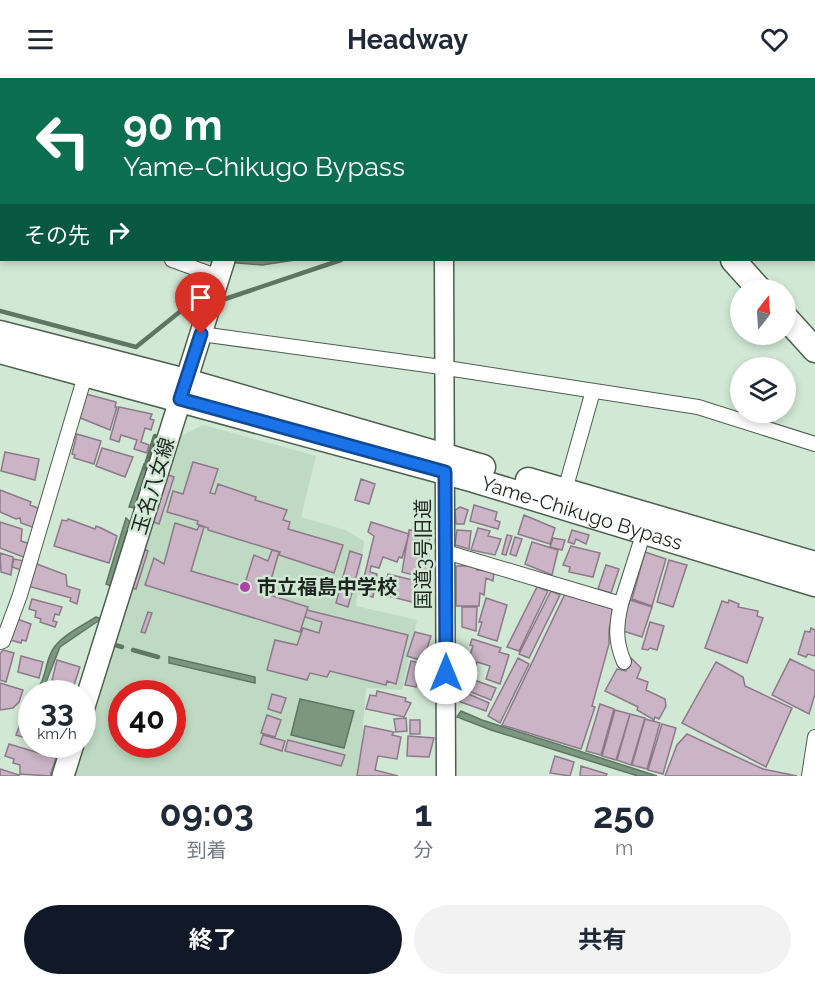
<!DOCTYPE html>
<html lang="ja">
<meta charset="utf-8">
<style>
body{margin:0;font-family:Raleway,"Noto Sans JP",sans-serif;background:#f2f2f3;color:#1f2937;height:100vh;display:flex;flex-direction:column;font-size:22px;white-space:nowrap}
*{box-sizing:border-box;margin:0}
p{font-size:20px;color:#747a83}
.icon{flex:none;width:33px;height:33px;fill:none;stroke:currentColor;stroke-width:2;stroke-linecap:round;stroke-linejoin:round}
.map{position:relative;height:698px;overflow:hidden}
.drawer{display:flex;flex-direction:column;background:#fff;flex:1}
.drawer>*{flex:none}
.banner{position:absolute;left:0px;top:0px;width:816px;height:183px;box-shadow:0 3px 9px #0003;background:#0b6e4f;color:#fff;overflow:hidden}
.needle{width:39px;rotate:17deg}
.controls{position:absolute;left:730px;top:201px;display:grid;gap:12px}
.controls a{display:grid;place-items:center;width:66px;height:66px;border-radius:50%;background:#fff;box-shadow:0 3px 9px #0003;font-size:30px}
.speed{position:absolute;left:18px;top:602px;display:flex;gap:12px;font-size:30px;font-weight:700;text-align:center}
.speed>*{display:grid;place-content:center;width:78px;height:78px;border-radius:50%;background:#fff;box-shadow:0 3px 9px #0003;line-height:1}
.speed small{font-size:15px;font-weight:400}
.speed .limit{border:9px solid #d22;background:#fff;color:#111}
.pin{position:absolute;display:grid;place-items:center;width:51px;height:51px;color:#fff;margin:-62px -26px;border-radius:50% 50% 50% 0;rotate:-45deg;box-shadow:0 0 6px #0007}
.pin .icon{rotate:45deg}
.me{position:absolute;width:66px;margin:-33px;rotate:0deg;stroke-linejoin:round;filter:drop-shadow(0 0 4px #0008)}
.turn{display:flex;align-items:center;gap:21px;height:126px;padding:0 24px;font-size:27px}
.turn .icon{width:78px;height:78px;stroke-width:2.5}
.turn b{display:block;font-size:42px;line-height:51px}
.then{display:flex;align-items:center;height:57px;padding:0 24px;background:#0003;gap:12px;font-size:22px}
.eta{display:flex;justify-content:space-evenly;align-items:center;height:102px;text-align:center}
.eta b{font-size:36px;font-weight:700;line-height:42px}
.primary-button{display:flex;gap:12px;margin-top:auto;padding:12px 24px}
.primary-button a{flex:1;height:69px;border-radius:36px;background:#111827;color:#fff;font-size:24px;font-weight:700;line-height:69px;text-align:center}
.primary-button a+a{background:#f2f2f3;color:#1f2937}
header{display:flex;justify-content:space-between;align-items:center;height:78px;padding:0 24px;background:#fff;font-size:27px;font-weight:700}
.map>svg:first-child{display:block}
</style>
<header><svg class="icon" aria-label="menu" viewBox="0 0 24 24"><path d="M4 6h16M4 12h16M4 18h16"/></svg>Headway<svg class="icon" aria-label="heart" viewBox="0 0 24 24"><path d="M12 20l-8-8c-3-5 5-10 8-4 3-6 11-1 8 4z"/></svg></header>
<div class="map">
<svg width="815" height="698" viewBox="0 0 815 698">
<rect width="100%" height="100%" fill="#d1e8d4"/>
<path fill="#bedac2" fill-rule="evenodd" d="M203 347 316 378 301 439 345 452 364 463 356 528 417 542 402 612 366 610 359 698H74L175 361ZM122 615H172V666H122Z"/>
<path fill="#7b987f" stroke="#5f7662" stroke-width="1.5" d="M200 182H295L262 187Z
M144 386 149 387 134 430 129 429Z
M126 440 130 444 111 508 106 506Z
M96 539 101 541 60 569 43 612 34 615C47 602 44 586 53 571 62 557 82 548 96 539Z
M169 579 255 599V605L169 585Z
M300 621 354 633 344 670 291 657Z
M461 633 482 642 657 698H638L491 652 457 639Z"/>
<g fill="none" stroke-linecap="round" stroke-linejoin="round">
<path stroke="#5f7662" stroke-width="4.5" d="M225 221 341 182
M0 233 136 269 182 232 200 227
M145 390 155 358
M115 567 122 569
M133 572 158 579"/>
</g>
<path fill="#cab4c6" stroke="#8d798a" stroke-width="1.5" d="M86 316 116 324 115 329H117L110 352 78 339Z
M119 329 152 336 150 341 154 342 151 352 145 350 141 364 149 367 147 375 134 371 137 362 121 357 119 364 110 361Z
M77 356 101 363 94 386 74 380 75 377 72 376Z
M102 370 133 379 125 399 96 388Z
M5 374 39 381 35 402 1 393Z
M193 384 218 391 210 415 215 416 218 406 256 419 255 422 287 432 283 442 290 444 288 451 343 467 334 495 279 477 280 474 208 452V450L197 446 198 443 167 434 173 413 183 416Z
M168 397 174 399 159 446 153 444Z
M361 401 375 406 369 426 355 422Z
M0 412 31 424 30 427 38 430 35 450 21 445 20 440 16 441 0 434Z
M474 427 497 434 495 442 500 444 498 451 470 443Z
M460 429 468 432 464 446H456L455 432Z
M524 437 555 450 550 466 518 456Z
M68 441 95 451 96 448 101 450 117 458 109 485 54 468 62 442 67 443Z
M0 444 22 451 21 463 30 466 26 480 0 470Z
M371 444 409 456 402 480 399 479 397 484 383 479 379 490 371 488 370 494 377 496 373 519 360 516 374 458 368 454Z
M175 445 197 452 199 448 204 449 191 493 246 509 248 503 246 502 254 477 268 483 272 472 279 474 267 516 308 529 300 554 145 507 154 480 164 486Z
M478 450 490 453 488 458 501 461 495 477 471 472Z
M409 452 430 453 428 501 402 494Z
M457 452 471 453 469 471 455 467Z
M572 452 589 457 586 466 576 461 574 466 568 464Z
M507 457 512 458 506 477 502 476Z
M515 459 522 461 516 478 510 476Z
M553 460 565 462 562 472 550 469Z
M532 464 558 472 552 497 525 486Z
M571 468 600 475 593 499 569 494 570 489 563 487Z
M144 471 148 473 136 511 132 510Z
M350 473 362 477 348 529 336 525Z
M645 474 666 481 652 528 632 521Z
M0 475 13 479 11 497 1 494Z
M14 481 24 483 21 492 12 489Z
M669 482 687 487 673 529 657 524Z
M37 486 66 497 67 508 80 512 77 526 70 523 71 520 28 508Z
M606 487 619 491 611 515 598 511Z
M456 488H479L477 492 494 493 493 503 486 500 484 517 480 515 479 528H456Z
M388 496 425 505 420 526 388 518 391 506 386 504Z
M537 509 548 513 519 573 507 569Z
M551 513 560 517 529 580 519 576Z
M565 516 614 531 609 551V566L592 628 595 629 581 671 502 647Z
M486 520 507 527 497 563 478 557 482 544H479Z
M32 521 62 529 59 537 55 536 53 543 57 544 55 549 40 544 41 541 35 539 36 533 29 531Z
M630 522 652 529 642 559 620 552Z
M729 522 739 526 738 529 758 533 757 538 763 540 747 585 705 570 722 523 728 525Z
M462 529H477L476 553 462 549Z
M307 532 408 557 396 606 387 603 386 607 330 593 327 599 310 595 307 602 267 592 275 562 297 567 303 550 319 555 322 544 305 539Z
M148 534 152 535 145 555 141 554Z
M17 541 31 546 26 563 22 562 21 565 10 562Z
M650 544 664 548 657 572 650 570 648 572 642 571Z
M811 550 815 552V578L808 576 806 579 798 576 805 553 810 554Z
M415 554 431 558 423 583 407 578Z
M472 561 501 570 499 574 509 577 500 606 486 601 490 588 477 584 474 593 466 590 473 568 470 567Z
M3 572 14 575 6 604 0 602V576Z
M21 578 43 584 39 600 18 594Z
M518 580 529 586 500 645 488 638Z
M631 580 641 590 637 600 648 604 646 612 665 621 666 628 659 641 655 639 654 642 637 632 638 629 605 613 617 591 626 593Z
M790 581 815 593V616L809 636 772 617Z
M57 582 80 589 73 610 52 602Z
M411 583 430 587 426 606 418 603 416 609 405 607Z
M716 584 743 599 745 608 792 630 766 689 682 645Z
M455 595 496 610 491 622 456 608Z
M0 605 23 612 19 624 13 630 0 632Z
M455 610 489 625 486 633 455 622Z
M377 613 406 620 405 623 411 625 404 639 366 631 370 617 376 618Z
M272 616 286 620 281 635 268 631Z
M600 626 614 631 601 677 586 673Z
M615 632 630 636 616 682 602 678Z
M24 636 32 638V662L16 657Z
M630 636 645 640 631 687 617 682Z
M267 637 281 642 275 659 261 655Z
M406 640 407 653 396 654 394 641Z
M645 641 660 645 647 691 632 687Z
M410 642H420V656H410Z
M662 646 676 650 663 696 648 692Z
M365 648 394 654 392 657 401 659 397 681 378 678 375 692 398 698H357Z
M687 656 763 691 797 698H665L677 667Z
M263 657 285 663 282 673 260 666Z
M408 658 434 660 429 679 407 678Z
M288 662 345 677 341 688 285 673Z
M9 666 56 680 50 698 20 696V687L13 685 14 681 5 678Z
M555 678 574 684 570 698 550 695Z
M581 688 607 696 606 698H580Z
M0 691 19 697V698H0Z"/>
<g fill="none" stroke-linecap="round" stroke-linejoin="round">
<g stroke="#4c5f4e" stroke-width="16">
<path id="street" d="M393 0 398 2
M0 149H2
M172 182 219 199
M201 256 434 288 698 329 815 366
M565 412 593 313
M446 474 621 526 640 466
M621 526C616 548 615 563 624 584
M0 564 3 563 20 517 82 308
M809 698 815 659"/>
</g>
<g stroke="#4c5f4e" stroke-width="21">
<path id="secondary" d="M443 0V2
M444 182 446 698"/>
</g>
<g stroke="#4c5f4e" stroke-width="24">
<path id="primary" d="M277 2V0
M82 635 224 182
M63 698 73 666"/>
</g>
<g stroke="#4c5f4e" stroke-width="27">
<g id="highway">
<path d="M577 0 578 2"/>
<path d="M733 182 760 212"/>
<path d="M786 240 815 272"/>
<path d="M0 255 186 303 483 389"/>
<path id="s1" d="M0 273 474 402 815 506"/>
<path d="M528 402 815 486"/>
</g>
</g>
<use href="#street" stroke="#fff" stroke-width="14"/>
<use href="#secondary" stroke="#fff" stroke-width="18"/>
<use href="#primary" stroke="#fff" stroke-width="21"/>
<use href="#highway" stroke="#fff" stroke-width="24"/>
</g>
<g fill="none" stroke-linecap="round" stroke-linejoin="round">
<g stroke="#114b97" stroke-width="15">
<path id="route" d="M201 256 180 321 445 394 446 595"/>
</g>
<use href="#route" stroke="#1a73e8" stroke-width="10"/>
</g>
<circle fill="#ae44a5" stroke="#d1e8d4" stroke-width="2" cx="245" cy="509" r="6"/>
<g text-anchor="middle" stroke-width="5" stroke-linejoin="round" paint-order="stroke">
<g font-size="20" fill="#1e261f" stroke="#d1e8d4">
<text transform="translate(153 408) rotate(-73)" y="7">玉名八女線</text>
<text dy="7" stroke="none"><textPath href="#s1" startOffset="604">Yame-Chikugo Bypass</textPath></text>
<text transform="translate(423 476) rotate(-90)" y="7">国道3号旧道</text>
</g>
<g font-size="20" font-weight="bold" fill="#1e261f" stroke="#d1e8d4" text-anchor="start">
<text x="257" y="516">市立福島中学校</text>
</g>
</g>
</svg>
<div class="controls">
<a><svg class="needle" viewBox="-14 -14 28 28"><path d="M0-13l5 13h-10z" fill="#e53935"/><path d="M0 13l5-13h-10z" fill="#747a83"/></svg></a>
<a><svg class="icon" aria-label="layers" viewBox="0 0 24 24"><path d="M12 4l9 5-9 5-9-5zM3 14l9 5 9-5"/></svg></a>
</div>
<div class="speed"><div>33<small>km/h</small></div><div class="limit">40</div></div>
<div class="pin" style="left:201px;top:256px;background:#d93025"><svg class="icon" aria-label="arrive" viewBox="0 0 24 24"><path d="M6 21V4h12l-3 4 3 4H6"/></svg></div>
<svg class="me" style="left:446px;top:595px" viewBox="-20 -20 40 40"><circle r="19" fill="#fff"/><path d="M0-13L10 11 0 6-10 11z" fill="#1a73e8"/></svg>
<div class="banner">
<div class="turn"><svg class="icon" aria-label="left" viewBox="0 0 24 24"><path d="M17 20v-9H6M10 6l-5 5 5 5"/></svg><div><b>90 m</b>Yame-Chikugo Bypass</div></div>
<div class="then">その先<svg class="icon" aria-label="right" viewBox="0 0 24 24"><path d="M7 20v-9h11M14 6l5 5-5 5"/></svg></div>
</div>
</div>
<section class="drawer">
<div class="eta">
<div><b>09:03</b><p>到着</p></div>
<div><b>1</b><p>分</p></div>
<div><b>250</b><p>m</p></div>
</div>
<div class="primary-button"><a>終了</a><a>共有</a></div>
</section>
